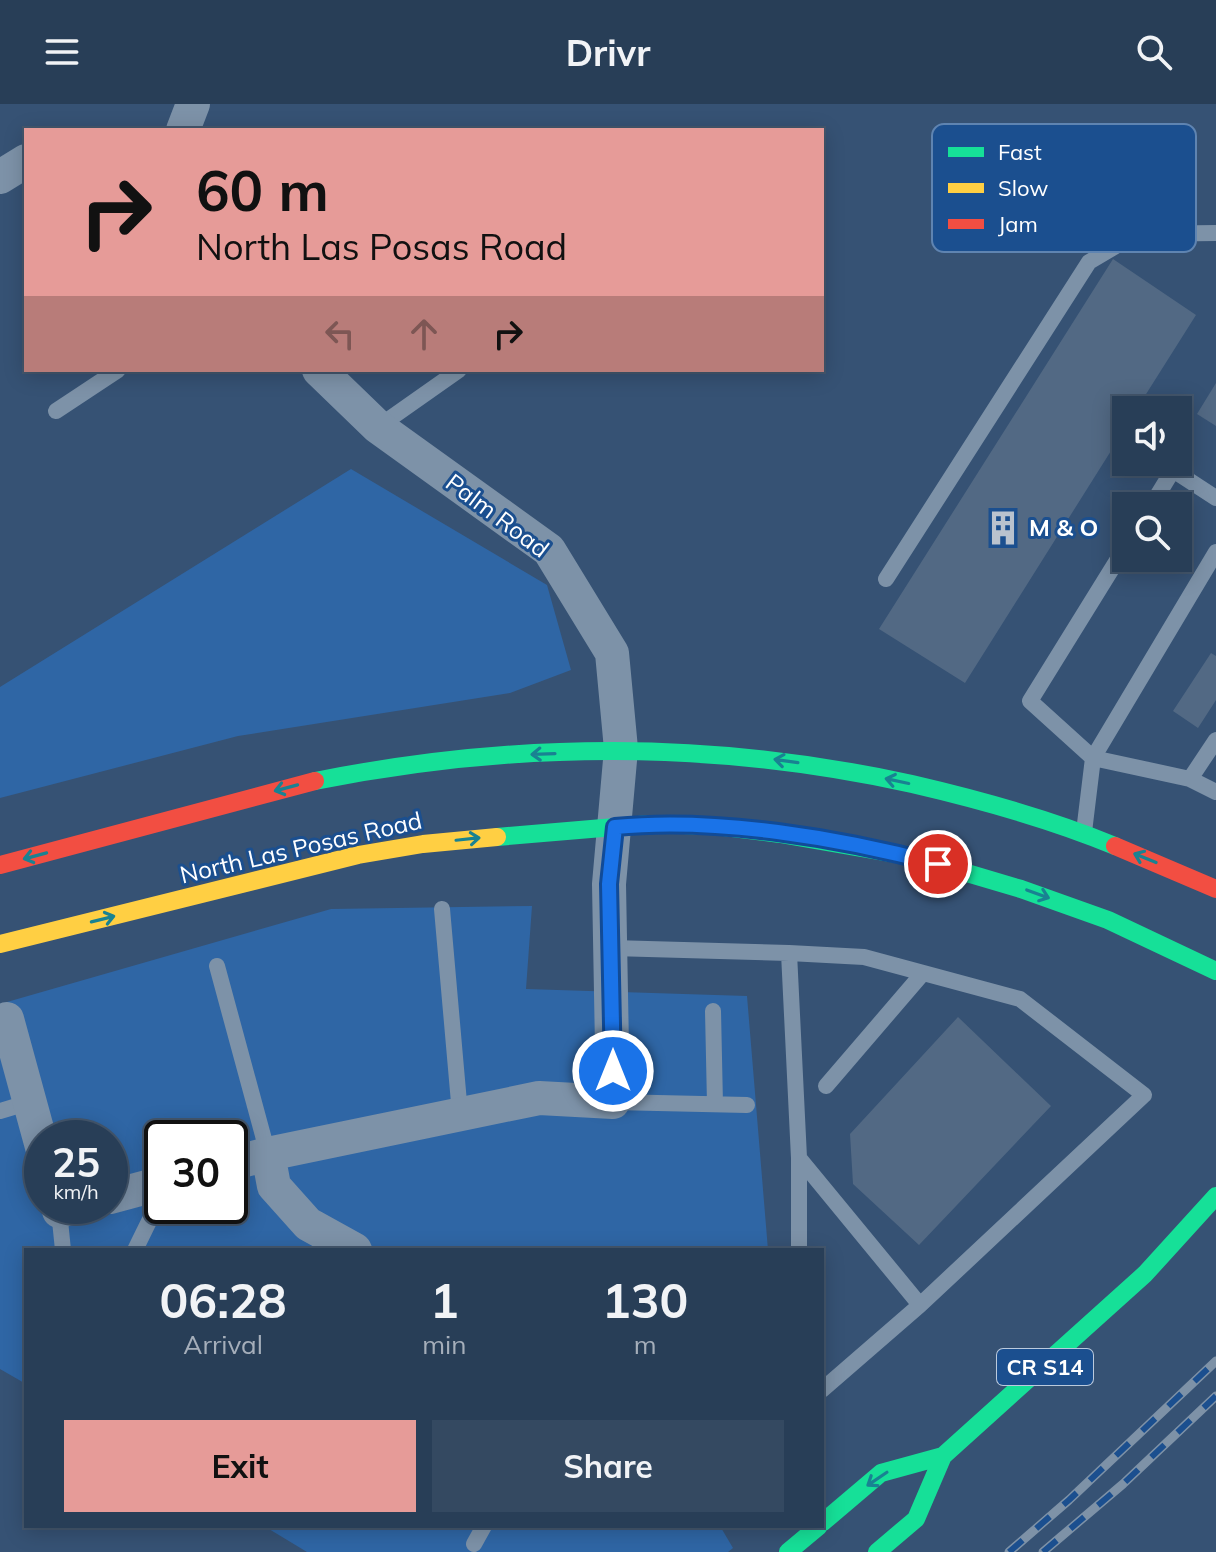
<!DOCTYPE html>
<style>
body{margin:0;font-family:Mulish,sans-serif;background:#344961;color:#f1f3f6;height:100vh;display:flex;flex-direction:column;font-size:30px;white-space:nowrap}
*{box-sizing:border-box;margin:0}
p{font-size:26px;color:#a5aeba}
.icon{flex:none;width:44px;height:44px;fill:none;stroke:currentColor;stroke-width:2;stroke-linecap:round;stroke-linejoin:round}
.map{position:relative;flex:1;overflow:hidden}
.details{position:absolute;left:24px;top:1144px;width:800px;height:280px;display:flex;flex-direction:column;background:#283e57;border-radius:0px;box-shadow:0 4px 20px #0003,0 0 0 2px #44576d}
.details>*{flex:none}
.banner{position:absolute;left:24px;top:24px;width:800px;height:244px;border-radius:0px;box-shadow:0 4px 20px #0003,0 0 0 2px #44576d;background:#e69b98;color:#111;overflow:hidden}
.tools{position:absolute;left:1112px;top:292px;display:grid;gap:16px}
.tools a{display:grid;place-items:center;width:80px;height:80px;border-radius:0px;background:#283e57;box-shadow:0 4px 20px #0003,0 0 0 2px #44576d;font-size:40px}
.speed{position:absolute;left:24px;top:1016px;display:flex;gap:16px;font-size:40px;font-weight:700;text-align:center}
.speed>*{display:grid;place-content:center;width:104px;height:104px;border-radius:50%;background:#283e57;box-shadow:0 4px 20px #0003,0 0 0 2px #44576d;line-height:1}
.speed small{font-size:20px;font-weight:400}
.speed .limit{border:4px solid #111;border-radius:12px;background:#fff;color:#111}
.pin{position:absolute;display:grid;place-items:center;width:68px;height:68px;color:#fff;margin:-34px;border:4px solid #fff;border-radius:50%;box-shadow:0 2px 8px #0007}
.me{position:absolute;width:88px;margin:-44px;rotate:0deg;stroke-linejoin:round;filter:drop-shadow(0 0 6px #0008)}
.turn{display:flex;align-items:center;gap:28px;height:168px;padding:0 40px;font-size:36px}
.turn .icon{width:104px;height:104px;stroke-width:2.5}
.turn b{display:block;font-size:56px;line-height:68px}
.lanes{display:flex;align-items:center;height:76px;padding:0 40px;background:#0003;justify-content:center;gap:40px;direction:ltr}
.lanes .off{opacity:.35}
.eta{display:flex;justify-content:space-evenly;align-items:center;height:136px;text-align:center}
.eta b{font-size:48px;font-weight:700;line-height:56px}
.cta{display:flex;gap:16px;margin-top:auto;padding:16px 40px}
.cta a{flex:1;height:92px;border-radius:0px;background:#e69b98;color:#111;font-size:32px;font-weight:700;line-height:92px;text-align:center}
.cta a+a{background:#344961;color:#f1f3f6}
header{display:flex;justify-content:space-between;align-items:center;height:104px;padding:0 40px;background:#283e57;font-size:36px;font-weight:700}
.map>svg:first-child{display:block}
</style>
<header><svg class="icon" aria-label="menu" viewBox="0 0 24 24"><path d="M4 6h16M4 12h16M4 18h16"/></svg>Drivr<svg class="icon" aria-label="search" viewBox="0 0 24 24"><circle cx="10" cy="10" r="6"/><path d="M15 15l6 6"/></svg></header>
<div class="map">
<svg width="1216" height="1448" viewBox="0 0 1216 1448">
<rect width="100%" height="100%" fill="#365274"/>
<path fill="#2f66a5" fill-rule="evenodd" d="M351 365 547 481 571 566 510 589 238 632 0 694V583Z
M532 802 526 885 747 892 768 1146H26V1280L0 1265V900L331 805ZM42 1034H110V1102H42ZM162 1034H230V1102H162Z
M264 1422H720L733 1444 728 1448H307Z"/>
<path fill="#526984" d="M1113 155 1196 211 1136 306H1126V323L965 579 879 525Z
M1216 279V322L1197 310Z
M1211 549 1216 552V596L1198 624 1173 607Z
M958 913 1051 1002 919 1141 853 1080 850 1030Z"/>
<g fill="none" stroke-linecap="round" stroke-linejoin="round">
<path stroke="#7d92a8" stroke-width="16" d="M56 307 118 266
M378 323 459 266
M1151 402 1173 366 1216 394
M1126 442 1030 597 1093 654 1190 675 1216 688
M886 475 1089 158 1136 130 1216 129
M1190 675 1216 636
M1084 728 1093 654 1216 448
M442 805 460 1010
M612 844 789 849 799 1054V1146
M789 849 864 853 1020 895 1144 991 920 1201 822 1286
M217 862 268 1050
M713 907 715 1000
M826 982 923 869
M613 998 747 1001
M0 1007 30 998
M799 1054 920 1201
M59 1107 63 1146
M135 1146 157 1101 153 1081
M474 1440 484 1422"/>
<path stroke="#7d92a8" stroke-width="34" d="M183 26 193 0
M0 73 26 57
M7 915 42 1043
M268 1050 274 1082 308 1120 355 1146
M230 1060 268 1050 539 994 613 998 609 780 621 645 612 549 549 446 378 323 319 266
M110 1093 162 1079
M58 1102 59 1107 78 1102"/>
<path stroke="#16e098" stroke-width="18" d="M315 677C516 637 712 636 912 680 981 696 1050 715 1115 742
M497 733 650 720 716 722 780 730 913 753 1021 785 1108 816 1216 867
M822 1419 881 1369 943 1352
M788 1448 819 1422
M877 1448 916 1415 943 1352 1145 1170 1216 1092"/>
<path stroke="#ffcf43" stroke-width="18" d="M0 840 358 751 423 740 497 733"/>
<path stroke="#f24e42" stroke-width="18" d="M1115 742 1216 785
M0 761 315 677"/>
<g stroke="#7e92a7" stroke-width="9">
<path id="rail" d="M1009 1448 1069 1396 1216 1257
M1043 1448 1123 1380 1216 1292"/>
</g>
<use href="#rail" stroke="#1b4f8f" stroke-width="6" stroke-dasharray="18" stroke-linecap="butt"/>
</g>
<defs><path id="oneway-shaft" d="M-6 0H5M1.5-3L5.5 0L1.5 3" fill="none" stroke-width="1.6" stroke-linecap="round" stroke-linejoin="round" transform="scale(2)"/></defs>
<g stroke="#198292">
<use href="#oneway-shaft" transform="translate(543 650) rotate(178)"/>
<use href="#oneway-shaft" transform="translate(786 657) rotate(-172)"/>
<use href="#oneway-shaft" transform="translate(897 677) rotate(-168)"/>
<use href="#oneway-shaft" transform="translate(286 684) rotate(165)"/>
<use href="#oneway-shaft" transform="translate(468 735) rotate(-6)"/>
<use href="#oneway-shaft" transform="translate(35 752) rotate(165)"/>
<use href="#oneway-shaft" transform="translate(1145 754) rotate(-158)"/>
<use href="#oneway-shaft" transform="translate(1038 790) rotate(20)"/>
<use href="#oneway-shaft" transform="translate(103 815) rotate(-14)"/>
<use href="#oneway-shaft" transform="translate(877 1375) rotate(146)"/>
</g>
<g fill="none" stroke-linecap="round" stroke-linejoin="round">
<g stroke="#114b97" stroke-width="20">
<path id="route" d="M613 967 609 780 615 723C716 713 840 734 938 760"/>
</g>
<use href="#route" stroke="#1a73e8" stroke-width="14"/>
</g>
<defs>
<g id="building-bare" transform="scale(2.76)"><path d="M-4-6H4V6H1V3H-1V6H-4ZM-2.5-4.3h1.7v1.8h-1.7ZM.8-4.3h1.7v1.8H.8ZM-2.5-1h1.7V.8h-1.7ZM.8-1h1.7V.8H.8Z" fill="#b9c2ce" stroke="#1b4f8f" stroke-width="2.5" paint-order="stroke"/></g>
</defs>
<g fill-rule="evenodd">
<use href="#building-bare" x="1003" y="424"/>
</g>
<g text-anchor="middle" stroke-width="6" stroke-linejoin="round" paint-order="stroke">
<rect fill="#1b4f8f" stroke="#bbcadd" stroke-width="2" x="997" y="1245" width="96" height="36" rx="6"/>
<g font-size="22" font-weight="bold" fill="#fff">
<text x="1045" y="1271">CR S14</text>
</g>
<g font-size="24" fill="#fff" stroke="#1b4f8f">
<text transform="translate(497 412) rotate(37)" y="8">Palm Road</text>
<text transform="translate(301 744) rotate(-13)" y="8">North Las Posas Road</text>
</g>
<g font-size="24" font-weight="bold" fill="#fff" stroke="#1b4f8f" text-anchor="start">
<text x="1029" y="432">M &amp; O</text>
</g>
</g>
<rect x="932" y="20" width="264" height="128" rx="12" fill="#1b4f8f" stroke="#5f84b1" stroke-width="2"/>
<rect x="948" y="43" width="36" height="10" fill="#16e098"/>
<rect x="948" y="79" width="36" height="10" fill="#ffcf43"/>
<rect x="948" y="115" width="36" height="10" fill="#f24e42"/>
<g font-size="22" fill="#fff">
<text x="998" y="56">Fast</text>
<text x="998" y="92">Slow</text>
<text x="998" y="128">Jam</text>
</g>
</svg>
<div class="tools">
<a><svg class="icon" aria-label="sound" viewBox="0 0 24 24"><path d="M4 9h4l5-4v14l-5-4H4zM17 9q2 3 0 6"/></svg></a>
<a><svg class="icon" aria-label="search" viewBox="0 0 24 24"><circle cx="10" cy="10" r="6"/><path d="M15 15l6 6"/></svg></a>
</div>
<div class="speed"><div>25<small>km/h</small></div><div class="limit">30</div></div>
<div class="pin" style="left:938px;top:760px;background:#d93025"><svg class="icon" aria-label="arrive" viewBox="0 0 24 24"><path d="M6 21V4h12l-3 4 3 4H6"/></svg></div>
<svg class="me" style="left:613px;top:967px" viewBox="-20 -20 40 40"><circle r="17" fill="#1a73e8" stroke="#fff" stroke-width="3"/><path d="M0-11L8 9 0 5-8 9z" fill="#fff"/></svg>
<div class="banner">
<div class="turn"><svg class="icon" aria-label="right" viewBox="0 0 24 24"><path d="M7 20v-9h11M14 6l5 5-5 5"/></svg><div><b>60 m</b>North Las Posas Road</div></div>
<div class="lanes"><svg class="icon off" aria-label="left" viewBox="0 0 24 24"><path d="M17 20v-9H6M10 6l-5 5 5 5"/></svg><svg class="icon off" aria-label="ahead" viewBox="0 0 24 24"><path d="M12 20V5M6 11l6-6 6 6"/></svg><svg class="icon" aria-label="right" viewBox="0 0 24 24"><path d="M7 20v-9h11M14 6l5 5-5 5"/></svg></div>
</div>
<section class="details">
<div class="eta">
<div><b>06:28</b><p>Arrival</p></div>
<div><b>1</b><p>min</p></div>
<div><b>130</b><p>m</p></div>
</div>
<div class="cta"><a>Exit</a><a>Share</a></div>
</section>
</div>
